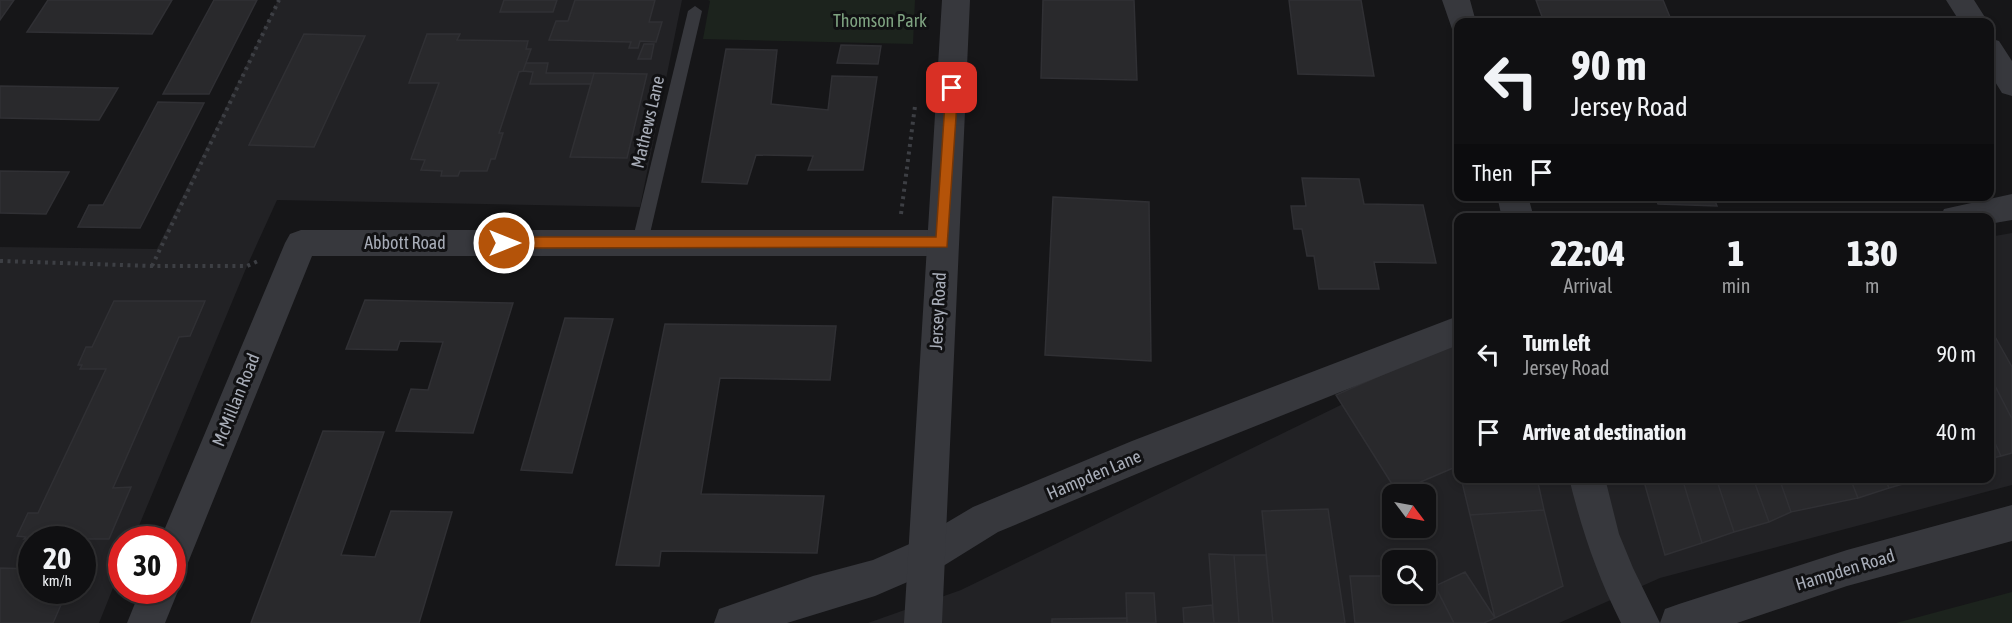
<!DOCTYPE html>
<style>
body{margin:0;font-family:"Asap Condensed",sans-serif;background:#1e1e20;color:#f1f3f6;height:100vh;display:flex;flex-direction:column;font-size:22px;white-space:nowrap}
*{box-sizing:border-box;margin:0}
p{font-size:20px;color:#9c9d9f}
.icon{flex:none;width:33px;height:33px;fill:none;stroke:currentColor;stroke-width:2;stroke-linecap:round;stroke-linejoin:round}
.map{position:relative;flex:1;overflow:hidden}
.drawer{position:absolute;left:1454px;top:213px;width:540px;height:270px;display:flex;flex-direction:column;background:#101012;border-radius:12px;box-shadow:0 3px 9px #0003,0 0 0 2px #303032}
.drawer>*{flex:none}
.banner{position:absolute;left:1454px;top:18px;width:540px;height:183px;border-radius:12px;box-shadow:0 3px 9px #0003,0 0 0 2px #303032;background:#101012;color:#f1f3f6;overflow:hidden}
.needle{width:39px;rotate:122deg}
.controls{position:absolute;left:1382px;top:484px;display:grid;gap:12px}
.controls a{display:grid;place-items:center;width:54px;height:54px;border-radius:12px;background:#101012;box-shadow:0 3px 9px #0003,0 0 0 2px #303032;font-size:30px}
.speed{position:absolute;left:18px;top:526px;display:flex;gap:12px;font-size:30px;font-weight:700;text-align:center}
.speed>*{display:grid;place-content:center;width:78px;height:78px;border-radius:50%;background:#101012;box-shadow:0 3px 9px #0003,0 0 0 2px #303032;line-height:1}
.speed small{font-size:15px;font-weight:400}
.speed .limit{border:9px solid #d22;background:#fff;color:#111}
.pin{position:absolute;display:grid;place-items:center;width:51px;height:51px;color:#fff;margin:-26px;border-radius:12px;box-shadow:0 3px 9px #0006}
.me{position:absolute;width:66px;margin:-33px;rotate:90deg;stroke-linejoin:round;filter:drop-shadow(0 0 4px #0008)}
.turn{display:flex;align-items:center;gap:21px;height:126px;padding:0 18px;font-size:27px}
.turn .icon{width:78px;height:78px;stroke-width:2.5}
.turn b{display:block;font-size:42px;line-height:51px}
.then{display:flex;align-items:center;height:57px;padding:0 18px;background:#0003;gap:12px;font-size:22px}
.eta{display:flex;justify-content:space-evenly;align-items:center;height:102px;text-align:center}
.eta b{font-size:36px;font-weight:800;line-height:42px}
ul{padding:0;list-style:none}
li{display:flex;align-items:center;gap:18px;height:78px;padding:0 18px}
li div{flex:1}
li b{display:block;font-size:22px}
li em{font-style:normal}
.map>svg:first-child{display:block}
</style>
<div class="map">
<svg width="2012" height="623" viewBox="0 0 2012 623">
<rect width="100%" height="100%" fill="#161618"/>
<path fill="#222225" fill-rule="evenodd" d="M278 0H682L640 207 277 200 247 266 133 540H122L121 568 99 623H0V247L157 249ZM32 540H82V591H32Z
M2012 233V485L1660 578 1559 623H868L961 590 1458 348V478H1989V237ZM1392 495H1425V528H1392ZM1392 561H1425V594H1392Z"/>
<path fill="#1c231d" d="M708 0H915L913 44 703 39 710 1Z
M2012 592V623H1896Z"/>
<path fill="#29292c" stroke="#303034" stroke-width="1.5" d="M0 0H14L0 20Z
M48 0H172L152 34 27 32Z
M214 0H257L209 94H163Z
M504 0H557L553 12H500Z
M575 0H655L649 22H662L656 42 640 41 638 48H629L631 42 549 40 556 21H568Z
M1043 0H1134L1137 80 1041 78Z
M1289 0H1361L1374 76 1298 74Z
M1536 0H1663L1672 22H1544Z
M304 34 365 36 314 147 249 145Z
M427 34H460L457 40 528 41 526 49H531L523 71 519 72 499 133H503L495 159H491L487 171H460L458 176H441L442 171 421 170 425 160 411 159 439 83H409Z
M644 44H654L651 59H638Z
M841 45 881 46 878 64 837 63Z
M726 49 777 50 771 104 828 110 832 76 877 77 863 170H808L813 156 756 155 747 184 702 182Z
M526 63H548L546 73H594L591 84H530L533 72 523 71Z
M594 73 647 74 627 158 570 157Z
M0 86 118 88 99 120 0 118Z
M158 102 204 103 140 228 78 227 89 205H103Z
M0 171 69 172 46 214 0 213Z
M1302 178 1359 179 1364 204 1423 205 1436 263 1374 262 1379 289H1319L1314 256H1307L1302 229H1294L1291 206H1306Z
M1655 196H1713L1717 206 1658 204Z
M1053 197 1149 202 1151 361 1045 355Z
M365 300 513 303 473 433 396 431 411 389 428 390 443 342 400 341 397 350 346 349Z
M114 301H205L190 336 179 337 113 488 131 487 109 539H24L26 537 17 536 28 513H38L106 369H80L82 365H78L86 347H92Z
M565 318 613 319 572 473 521 470Z
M665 324 836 326 830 380 720 378 701 494 824 496 817 553 661 551 659 566 616 565Z
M1989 326 2012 367V419L1989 374Z
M1458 341V466L1397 492 1336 395Z
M1989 374 2012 419V453L2001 456 1989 430Z
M1989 430 2001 456 1989 459Z
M323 431 384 432 341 555 375 557 391 511 452 512 419 623H251Z
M1461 478H1537L1544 510 1470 515Z
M1643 478H1682L1702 543 1665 555Z
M1682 478H1716L1734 532 1702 543Z
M1716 478H1753L1769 522 1734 532Z
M1753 478H1779L1791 512 1769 522Z
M1779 478H1850L1858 498 1791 512Z
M1850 478H1885L1889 488 1858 498Z
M1885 478H1923L1889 488Z
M1328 509 1345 623H1273L1262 511Z
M1544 510 1563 586 1495 618 1470 515Z
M1209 554 1234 555 1239 623H1214Z
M1234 555H1266L1273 623H1239Z
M0 568 32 569V591H67L53 623H0Z
M1465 572 1495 618 1484 623H1454L1435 586Z
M1350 576H1392V594H1425V577H1428L1435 586 1454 623H1355Z
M1126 593H1154L1156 623H1127Z
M1212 605 1214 623H1184L1183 608Z
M1127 618V623H1052V619Z"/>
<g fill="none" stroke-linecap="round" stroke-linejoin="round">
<path stroke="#3d3f44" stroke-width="4" stroke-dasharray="3 4.5" stroke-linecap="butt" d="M901 214 915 106
M0 261 152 266H247L258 261
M152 266 279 0"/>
<path fill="#37383d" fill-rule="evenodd" d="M695 6 702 11 648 242 646 247 640 249 634 247 632 242 688 11Z"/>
<path fill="#37383d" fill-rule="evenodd" d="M1442 0H1470L1476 22H1458V31L1452 29Z
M1946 0H1974L1988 22H1960Z
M1989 38 1999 41 2012 61V96L2002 93 1989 72Z
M2012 194V220L1989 224V218H1940L1944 209Z
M1497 196H1528L1534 218H1502Z
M301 230H942L953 234 958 243 953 252 942 256H312L185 570 172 575V540H160L285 243 290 234Z
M1458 316V345L1158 465 998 532 940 568 875 596 787 623H714L719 609 813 576 873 560 914 542 973 507 1132 441Z
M1569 478H1605L1619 534 1633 568 1660 623H1621C1597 575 1582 531 1569 478Z
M172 578 178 591 165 623H127L140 591H172Z"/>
<path fill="#37383d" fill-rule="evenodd" d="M942 0H970L942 623H904Z
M2012 505V541L1847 586 1737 623H1660L1665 609 1679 604 1847 550Z"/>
</g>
<path fill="#b45309" stroke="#753606" stroke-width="1.5" d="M952 84 958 88 947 247 504 248 498 243 504 237H936L946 88Z"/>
<g text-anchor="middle" stroke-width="6" stroke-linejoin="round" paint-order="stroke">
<g font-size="18" fill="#7fa381" stroke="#111113">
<text x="880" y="27">Thomson Park</text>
</g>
<g font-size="18" fill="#a8adb8" stroke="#111113">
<text transform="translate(648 122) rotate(-77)" y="6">Mathews Lane</text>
<text x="405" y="249">Abbott Road</text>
<text transform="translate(938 311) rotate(-87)" y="6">Jersey Road</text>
<text transform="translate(236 400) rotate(-68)" y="6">McMillan Road</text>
<text transform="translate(1094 475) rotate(-23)" y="6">Hampden Lane</text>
<text transform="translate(1845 570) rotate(-17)" y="6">Hampden Road</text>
</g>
</g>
</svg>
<div class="controls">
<a><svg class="needle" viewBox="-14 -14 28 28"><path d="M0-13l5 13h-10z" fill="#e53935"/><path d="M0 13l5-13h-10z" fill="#9c9d9f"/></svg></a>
<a><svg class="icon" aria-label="search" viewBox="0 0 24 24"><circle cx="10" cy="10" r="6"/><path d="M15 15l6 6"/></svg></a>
</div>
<div class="speed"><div>20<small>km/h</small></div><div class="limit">30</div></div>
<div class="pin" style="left:952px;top:88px;background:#d93025"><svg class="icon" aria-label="arrive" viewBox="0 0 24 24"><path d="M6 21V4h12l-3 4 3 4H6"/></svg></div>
<svg class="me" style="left:504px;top:243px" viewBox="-20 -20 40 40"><circle r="17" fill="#b45309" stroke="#fff" stroke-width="3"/><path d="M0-11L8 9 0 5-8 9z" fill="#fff"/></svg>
<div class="banner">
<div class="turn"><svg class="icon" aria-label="left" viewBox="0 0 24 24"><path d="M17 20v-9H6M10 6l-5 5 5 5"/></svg><div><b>90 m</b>Jersey Road</div></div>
<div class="then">Then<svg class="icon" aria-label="arrive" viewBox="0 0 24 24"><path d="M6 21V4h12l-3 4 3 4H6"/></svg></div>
</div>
<section class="drawer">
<div class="eta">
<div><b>22:04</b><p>Arrival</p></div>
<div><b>1</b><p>min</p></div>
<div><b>130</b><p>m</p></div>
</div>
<ul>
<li><svg class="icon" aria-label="left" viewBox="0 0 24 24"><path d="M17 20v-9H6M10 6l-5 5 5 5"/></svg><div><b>Turn left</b><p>Jersey Road</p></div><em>90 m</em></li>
<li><svg class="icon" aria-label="arrive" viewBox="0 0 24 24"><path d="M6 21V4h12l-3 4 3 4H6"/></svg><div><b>Arrive at destination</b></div><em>40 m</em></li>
</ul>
</section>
</div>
